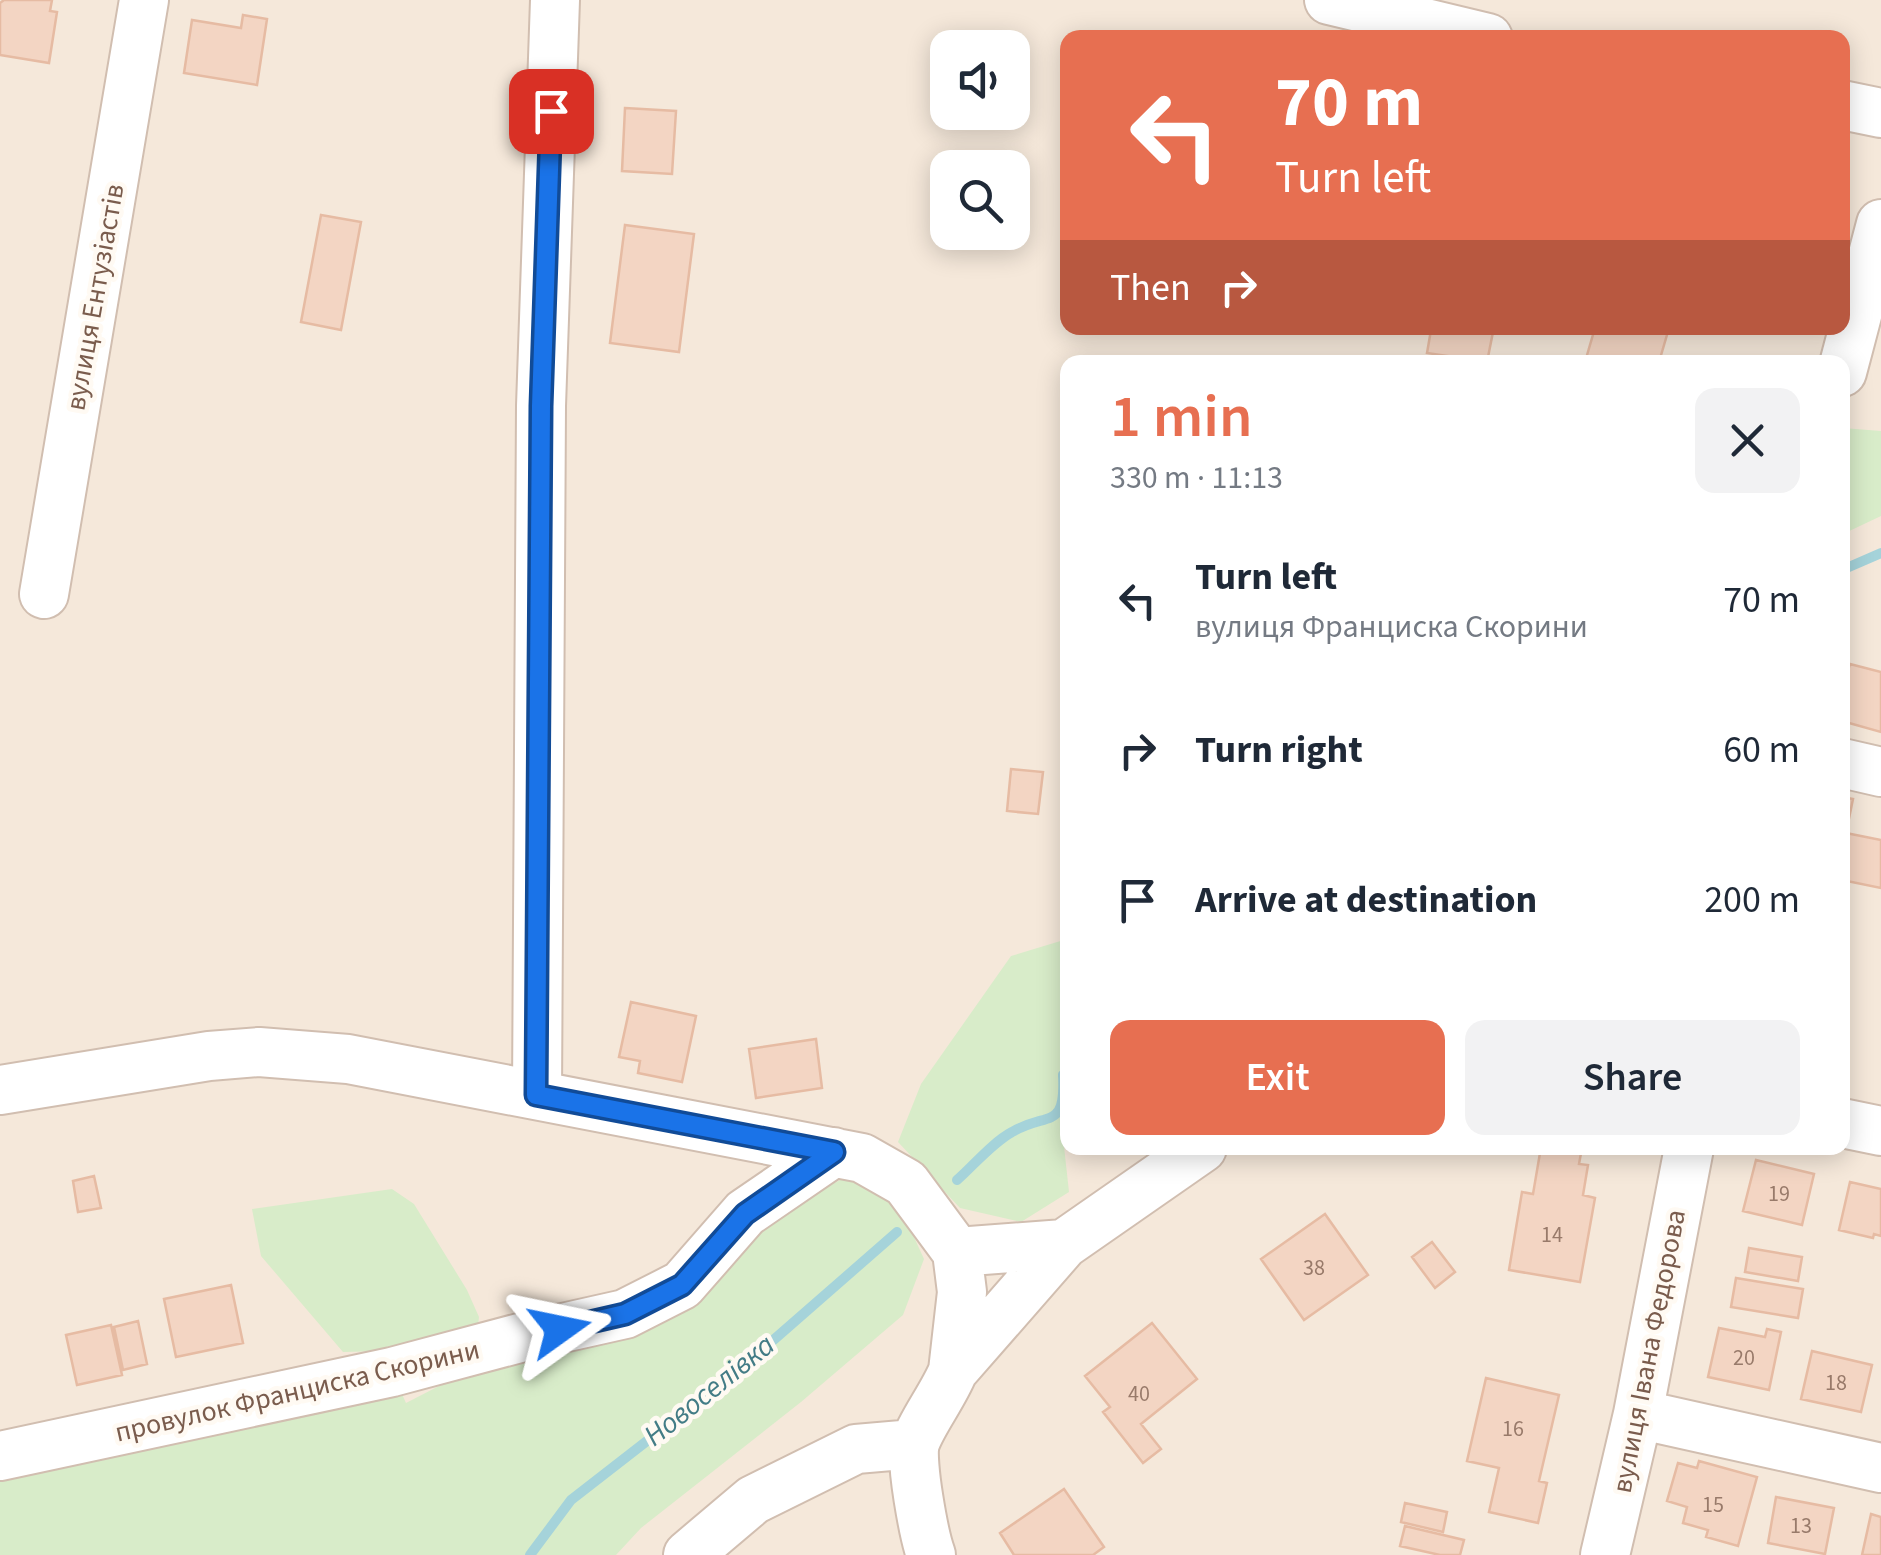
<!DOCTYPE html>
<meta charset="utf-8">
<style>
body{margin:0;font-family:"Source Sans 3",sans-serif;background:#f2f2f3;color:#1f2937;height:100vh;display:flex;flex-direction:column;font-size:38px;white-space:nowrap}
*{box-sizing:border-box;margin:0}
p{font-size:32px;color:#747a83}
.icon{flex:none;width:55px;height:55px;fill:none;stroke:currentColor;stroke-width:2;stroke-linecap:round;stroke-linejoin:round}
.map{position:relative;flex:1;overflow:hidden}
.sheet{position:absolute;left:1060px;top:355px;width:790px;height:800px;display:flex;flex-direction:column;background:#fff;border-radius:20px;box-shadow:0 5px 25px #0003}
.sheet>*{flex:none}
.hud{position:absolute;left:1060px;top:30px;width:790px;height:305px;border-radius:20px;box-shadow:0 5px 25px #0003;background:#e76f51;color:#fff;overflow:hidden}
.buttons{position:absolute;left:930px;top:30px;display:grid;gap:20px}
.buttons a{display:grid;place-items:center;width:100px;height:100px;border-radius:20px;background:#fff;box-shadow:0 5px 25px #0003;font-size:50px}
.pin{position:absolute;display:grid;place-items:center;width:85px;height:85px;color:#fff;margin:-42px;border-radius:20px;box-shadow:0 5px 15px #0006}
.me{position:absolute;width:110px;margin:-55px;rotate:78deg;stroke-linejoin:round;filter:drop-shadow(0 0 8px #0008)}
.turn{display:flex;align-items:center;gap:35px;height:210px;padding:0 50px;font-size:45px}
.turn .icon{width:130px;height:130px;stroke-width:2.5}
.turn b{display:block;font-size:70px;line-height:85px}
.then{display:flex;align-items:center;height:95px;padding:0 50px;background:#0003;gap:20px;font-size:38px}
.round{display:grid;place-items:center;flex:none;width:105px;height:105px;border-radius:20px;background:#f2f2f3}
.headline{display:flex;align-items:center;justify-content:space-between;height:170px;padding:0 50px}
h1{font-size:60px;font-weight:600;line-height:75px;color:#e76f51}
.button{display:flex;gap:20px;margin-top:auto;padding:20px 50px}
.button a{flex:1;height:115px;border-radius:20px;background:#e76f51;color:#fff;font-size:40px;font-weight:600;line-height:115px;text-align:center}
.button a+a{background:#f2f2f3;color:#1f2937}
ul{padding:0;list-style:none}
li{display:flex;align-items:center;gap:30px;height:150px;padding:0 50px}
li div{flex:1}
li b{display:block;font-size:38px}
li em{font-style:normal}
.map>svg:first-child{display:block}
</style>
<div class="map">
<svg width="1881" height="1555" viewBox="0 0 1881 1555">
<rect width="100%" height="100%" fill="#fdf6ec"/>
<path fill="#f5e8da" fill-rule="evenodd" d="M0 0H1881V1555H0ZM1068 38H1842V328H1068ZM948 48H1012V112H948ZM948 168H1012V232H948ZM1068 362H1842V1148H1068Z"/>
<path fill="#d8ecc9" d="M1843 428 1881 431V516L1843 534Z
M1067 939 1068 1130 1063 1137 1069 1192 1021 1222 960 1208 898 1142 921 1084 1011 956Z
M848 1176 898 1202 924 1259 903 1315 801 1402 641 1528 616 1555H0V1456L392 1372 406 1403Z
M392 1189 414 1204 467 1290 479 1317 477 1335 426 1350 343 1352 261 1256 252 1209Z"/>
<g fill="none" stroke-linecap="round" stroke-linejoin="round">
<path stroke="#a5d3da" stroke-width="10" d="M1842 570 1881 553
M957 1180C974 1165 992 1143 1012 1132 1048 1111 1066 1131 1063 1075L1068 1073
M530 1555 571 1500 746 1364 897 1232"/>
</g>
<path fill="#f3d5c3" stroke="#e6bba3" stroke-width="2.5" d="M4 0H52L50 11 57 12 49 63 0 55V3Z
M243 15 267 19 257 85 184 73 192 20 241 28Z
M625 108 676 111 672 174 622 171Z
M321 215 361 222 341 330 301 322Z
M625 225 694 234 679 352 610 343Z
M1417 328H1469L1493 332 1487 362 1427 353 1431 330Z
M1595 328H1669L1659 362H1585Z
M1850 664 1881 672V732L1842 721V690Z
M1011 769 1043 772 1038 814 1007 811Z
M1842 797 1853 799 1846 833 1881 840V888L1842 880Z
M631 1002 696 1016 682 1082 638 1073 640 1061 619 1057Z
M816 1039 822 1088 756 1098 749 1049Z
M1527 1148H1582L1579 1164 1588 1165 1583 1195 1595 1198 1580 1282 1509 1270 1522 1192 1533 1194 1540 1153 1526 1151Z
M1756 1160 1814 1174 1802 1225 1743 1211Z
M94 1176 101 1208 78 1212 73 1181Z
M1850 1182 1881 1189V1236L1874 1234 1873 1238 1839 1230Z
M1325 1214 1368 1275 1304 1320 1261 1259Z
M1432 1242 1455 1272 1435 1288 1412 1257Z
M1749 1248 1802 1257 1798 1281 1745 1272Z
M1736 1278 1803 1289 1798 1318 1731 1307Z
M231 1285 243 1343 176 1357 164 1299Z
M138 1321 147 1364 123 1370 114 1327Z
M1152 1323 1197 1379 1141 1424 1161 1449 1143 1463 1103 1412 1110 1407 1085 1376Z
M111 1325 122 1375 77 1385 66 1335Z
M1719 1328 1765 1337 1767 1329 1781 1332 1769 1390 1708 1377Z
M1812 1351 1872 1365 1861 1412 1801 1399Z
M1486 1378 1559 1395 1539 1481 1547 1483 1538 1523 1489 1512 1499 1468 1467 1461Z
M1699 1461 1757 1477 1738 1546 1706 1537 1708 1530 1683 1523 1687 1507 1667 1501 1678 1463 1697 1468Z
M1064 1489 1104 1547 1093 1555H1014L1000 1533Z
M1776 1497 1834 1508 1825 1554 1768 1543Z
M1405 1503 1447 1512 1443 1532 1401 1522Z
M1871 1514 1881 1517V1555H1862Z
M1405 1526 1464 1540 1460 1555H1440L1400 1546Z"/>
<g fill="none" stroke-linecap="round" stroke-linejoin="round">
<g stroke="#d1beb0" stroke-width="52">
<path id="minor" d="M1329 0 1488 38
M1842 105 1881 113
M1842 372 1881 224
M44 594 144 0
M1842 763 1881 772
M0 1090 209 1056 259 1052 348 1059 862 1158 906 1183 957 1252 962 1292 953 1371
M537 1095 541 406 555 0
M1842 1123 1881 1131
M957 1252 1064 1244
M1638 1414 1881 1468
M0 1456 392 1372 527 1336 625 1314 682 1285 745 1213 834 1152
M688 1555 753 1500 856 1449 914 1444
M931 1555C924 1536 910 1461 915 1443 921 1424 944 1394 953 1371L1064 1244 1202 1148
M1605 1555 1638 1414 1689 1148"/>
</g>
<use href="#minor" stroke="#fff" stroke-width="48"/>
</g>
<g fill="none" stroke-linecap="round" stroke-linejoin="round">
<g stroke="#114b97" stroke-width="25">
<path id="route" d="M551 111 541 406 536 1095 834 1152 745 1214 682 1285 625 1314 560 1329"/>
</g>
<use href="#route" stroke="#1a73e8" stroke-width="18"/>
</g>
<g text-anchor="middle" stroke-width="9" stroke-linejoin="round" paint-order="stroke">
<g font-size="22" fill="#987a6a">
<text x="1779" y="1201">19</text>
<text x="1552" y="1242">14</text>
<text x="1314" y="1275">38</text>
<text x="1744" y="1365">20</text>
<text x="1836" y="1390">18</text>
<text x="1139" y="1401">40</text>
<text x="1513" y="1436">16</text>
<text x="1713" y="1512">15</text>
<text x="1801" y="1533">13</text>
</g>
<g font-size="28" fill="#7a5c4d" stroke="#fffaf3">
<text transform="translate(94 297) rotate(-80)" y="10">вулиця Ентузіастів</text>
<text transform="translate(1648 1351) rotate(-79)" y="10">вулиця Івана Федорова</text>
<text transform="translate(297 1390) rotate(-13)" y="10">провулок Франциска Скорини</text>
</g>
<g font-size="30" font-style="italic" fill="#437c86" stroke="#fffaf3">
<text transform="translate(709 1390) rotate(-39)" y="10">Новоселівка</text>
</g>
</g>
</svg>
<div class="buttons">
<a><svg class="icon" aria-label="sound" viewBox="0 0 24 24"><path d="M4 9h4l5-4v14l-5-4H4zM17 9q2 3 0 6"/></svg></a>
<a><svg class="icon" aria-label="search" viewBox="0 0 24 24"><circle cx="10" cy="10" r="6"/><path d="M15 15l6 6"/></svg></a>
</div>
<div class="pin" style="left:551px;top:111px;background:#d93025"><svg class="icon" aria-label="arrive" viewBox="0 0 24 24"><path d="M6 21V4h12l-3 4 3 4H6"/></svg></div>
<svg class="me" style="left:560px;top:1329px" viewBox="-20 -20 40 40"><path d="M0-17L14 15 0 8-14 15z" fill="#1a73e8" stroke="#fff" stroke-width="4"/></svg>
<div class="hud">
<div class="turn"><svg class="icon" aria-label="left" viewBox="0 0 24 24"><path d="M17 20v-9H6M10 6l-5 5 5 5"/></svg><div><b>70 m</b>Turn left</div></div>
<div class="then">Then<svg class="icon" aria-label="right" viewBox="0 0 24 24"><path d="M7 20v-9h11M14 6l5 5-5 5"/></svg></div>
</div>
<section class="sheet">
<div class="headline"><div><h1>1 min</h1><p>330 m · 11:13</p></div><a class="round"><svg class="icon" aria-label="close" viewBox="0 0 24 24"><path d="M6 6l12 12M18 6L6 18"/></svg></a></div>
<ul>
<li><svg class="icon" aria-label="left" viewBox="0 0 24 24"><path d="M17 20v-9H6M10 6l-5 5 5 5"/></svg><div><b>Turn left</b><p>вулиця Франциска Скорини</p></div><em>70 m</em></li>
<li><svg class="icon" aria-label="right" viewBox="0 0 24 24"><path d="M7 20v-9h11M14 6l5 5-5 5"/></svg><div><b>Turn right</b></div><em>60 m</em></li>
<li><svg class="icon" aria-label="arrive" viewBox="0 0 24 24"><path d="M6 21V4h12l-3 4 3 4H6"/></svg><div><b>Arrive at destination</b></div><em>200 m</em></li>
</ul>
<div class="button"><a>Exit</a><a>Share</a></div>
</section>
</div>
